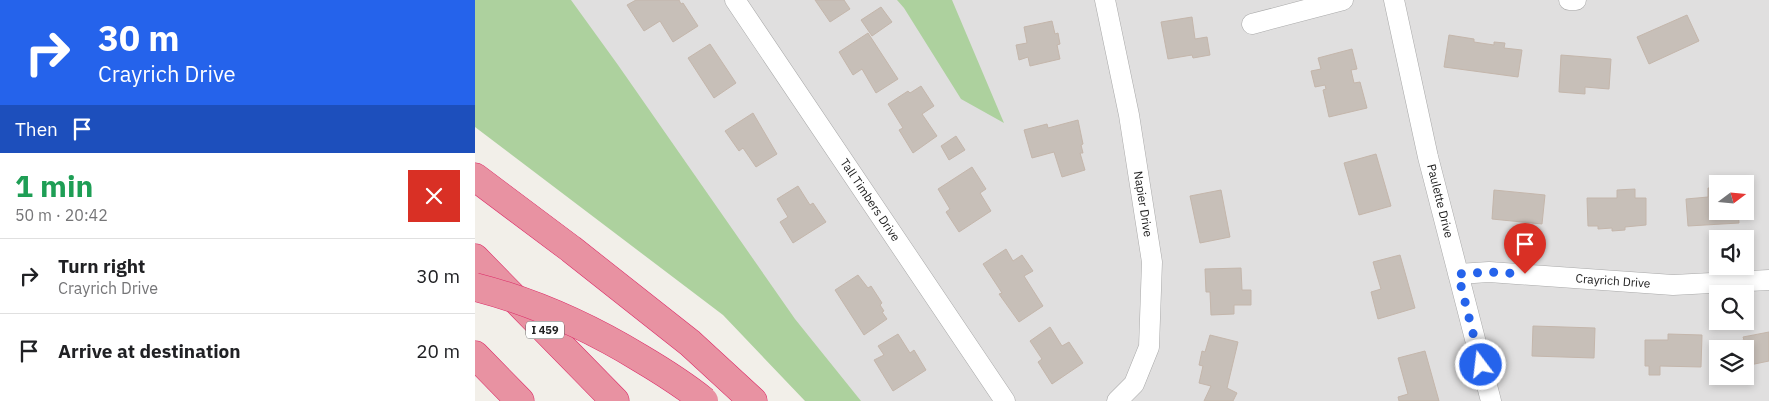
<!DOCTYPE html>
<meta charset="utf-8">
<style>
body{margin:0;font-family:"IBM Plex Sans",sans-serif;background:#f2f2f2;color:#202124;height:100vh;display:flex;flex-direction:column;font-size:19px;white-space:nowrap}
*{box-sizing:border-box;margin:0}
p{font-size:16px;color:#757577}
.icon{flex:none;width:28px;height:28px;fill:none;stroke:currentColor;stroke-width:2;stroke-linecap:round;stroke-linejoin:round}
.map{position:relative;flex:1;overflow:hidden}
.details{display:flex;flex-direction:column;background:#fff;width:475px}
.details>*{flex:none}
.top-card{background:#2563eb;color:#fff;overflow:hidden}
.needle{width:32px;rotate:74deg}
.buttons{position:absolute;left:1234px;top:175px;display:grid;gap:10px}
.buttons a{display:grid;place-items:center;width:45px;height:45px;border-radius:0px;background:#fff;box-shadow:0 2px 8px #0003;font-size:25px}
.pin{position:absolute;display:grid;place-items:center;width:42px;height:42px;color:#fff;margin:-51px -21px;border-radius:50% 50% 50% 0;rotate:-45deg;box-shadow:0 0 5px #0007}
.pin .icon{rotate:45deg}
.me{position:absolute;width:55px;margin:-28px;rotate:345deg;stroke-linejoin:round;filter:drop-shadow(0 0 4px #0008)}
.turn{display:flex;align-items:center;gap:18px;height:105px;padding:0 15px;font-size:22px}
.turn .icon{width:65px;height:65px;stroke-width:2.5}
.turn b{display:block;font-size:35px;line-height:42px}
.then{display:flex;align-items:center;height:48px;padding:0 15px;background:#0003;gap:10px;font-size:19px}
.round{display:grid;place-items:center;flex:none;width:52px;height:52px;border-radius:0px;background:#f2f2f2}
.headline{display:flex;align-items:center;justify-content:space-between;height:85px;padding:0 15px}
h1{font-size:30px;font-weight:700;line-height:38px;color:#1e9e55}
ul{padding:0;list-style:none}
li{display:flex;align-items:center;gap:15px;height:75px;padding:0 15px;border-top:1px solid #e0e0e0}
li div{flex:1}
li b{display:block;font-size:19px}
li em{font-style:normal}
main{display:flex;flex:1;min-height:0}
.map>svg:first-child{display:block}
</style>
<main>
<section class="details">
<div class="top-card">
<div class="turn"><svg class="icon" aria-label="right" viewBox="0 0 24 24"><path d="M7 20v-9h11M14 6l5 5-5 5"/></svg><div><b>30 m</b>Crayrich Drive</div></div>
<div class="then">Then<svg class="icon" aria-label="arrive" viewBox="0 0 24 24"><path d="M6 21V4h12l-3 4 3 4H6"/></svg></div>
</div>
<div class="headline"><div><h1>1 min</h1><p>50 m · 20:42</p></div><a class="round" style="background:#d93025;color:#fff"><svg class="icon" aria-label="close" viewBox="0 0 24 24"><path d="M6 6l12 12M18 6L6 18"/></svg></a></div>
<ul>
<li><svg class="icon" aria-label="right" viewBox="0 0 24 24"><path d="M7 20v-9h11M14 6l5 5-5 5"/></svg><div><b>Turn right</b><p>Crayrich Drive</p></div><em>30 m</em></li>
<li><svg class="icon" aria-label="arrive" viewBox="0 0 24 24"><path d="M6 21V4h12l-3 4 3 4H6"/></svg><div><b>Arrive at destination</b></div><em>20 m</em></li>
</ul>
</section>
<div class="map">
<svg width="1294" height="401" viewBox="0 0 1294 401">
<rect width="100%" height="100%" fill="#f2efe9"/>
<path fill="#e0dfdf" fill-rule="evenodd" d="M0 0H1294V401H362ZM1242 184H1270V211H1242ZM1242 239H1270V266H1242ZM1242 294H1270V321H1242ZM1242 349H1270V376H1242Z"/>
<path fill="#add19e" d="M0 0H96L143 65 320 319 386 401H330L248 315 0 127Z
M422 0H477L529 123 486 99 429 8Z"/>
<path fill="#c7bfb8" stroke="#c4b6ab" d="M161 0H204L206 4 208 3 223 26 198 42 185 21 169 31 152 5Z
M340 0H369L375 9 355 22Z
M406 7 417 22 397 36 386 20Z
M1212 15 1224 41 1174 64 1162 37Z
M717 17 720 39 732 37 735 55 718 58 717 55 693 59 686 22Z
M577 21 580 34 583 33 585 44 582 45 585 59 555 66 553 57 544 60 541 45 552 43 549 27Z
M393 33 423 79 401 93 387 69 378 75 364 52Z
M974 35 999 39V42L1019 45V42L1030 43 1029 48 1047 50 1043 77 969 67Z
M235 44 261 83 239 98 213 58Z
M877 49 882 69 876 70 879 83 885 82 892 108 854 117 848 90 851 89 850 85 840 87 836 71 846 69 843 58Z
M1086 55 1136 59 1134 89 1110 87V94L1084 92Z
M446 86 459 106 447 114 462 136 438 153 424 130 428 128 413 104 433 91 435 93Z
M278 113 302 154 281 167 268 148 264 151 250 131Z
M603 120 608 144 606 145 608 153H605L610 170 587 177 579 152 557 158 549 130 572 124 573 128Z
M481 136 490 150 474 160 466 146Z
M901 154 916 206 884 215 869 163Z
M497 167 511 189 505 193 516 211 484 232 471 212 475 209 463 189Z
M323 186 335 205 338 203 351 222 318 243 305 222 313 217 302 199Z
M1233 188H1242V211H1263L1264 223 1213 226 1211 199 1233 197Z
M1160 189V198H1171V225L1150 227V230L1137 231V228L1123 229V226H1113L1112 198H1142V190Z
M746 190 755 237 725 243 715 196Z
M1019 190 1070 195 1067 224 1017 219Z
M531 249 538 261 547 255 558 271 549 276 568 306 544 322 524 294 527 293 508 264Z
M925 255 940 308 903 319 896 292 906 289 898 262Z
M766 268 767 290H776V305H759V314L736 315 735 292H731L730 269Z
M383 275 393 288 396 286 407 303 405 305 409 311 407 312 412 319 389 335 360 290Z
M1058 326 1120 328 1119 358 1057 356Z
M575 327 587 346 594 342 608 363 577 384 563 362 567 359 555 341Z
M1294 332V361L1270 366V349H1262L1260 342 1269 340 1268 337Z
M423 334 435 353 439 350 451 370 418 391 399 360 409 355 403 346Z
M1193 334 1227 335 1226 367 1185 366V375H1174V366H1170V340H1193Z
M735 335 763 342 752 388 762 393 758 401H729L736 386 724 383 728 366 724 365 727 351 730 352Z
M950 351 964 401H924L923 397 933 394 923 358Z"/>
<g fill="none" stroke-linecap="round" stroke-linejoin="round">
<g stroke="#a9a9a9" stroke-width="21">
<path id="minor" d="M260 0 530 401
M630 0 654 115 677 262 674 347 659 384 642 401
M919 0 953 157 1016 401
M1094 0H1101
M777 24 868 0
M983 274 1014 272 1198 285 1294 280"/>
</g>
<g stroke="#dc2a67" stroke-width="29">
<path id="highway" d="M0 177 96 249 215 343 278 401
M0 258 140 401
M0 355 45 401"/>
</g>
<use href="#minor" stroke="#fff" stroke-width="20"/>
<use href="#highway" stroke="#e892a2" stroke-width="28"/>
<g stroke="#dc2a67" stroke-width="29" stroke-linecap="butt">
<path id="highway-bridge" d="M0 287C59 302 114 327 165 358 187 371 209 385 229 401"/>
</g>
<use href="#highway-bridge" stroke="#e892a2" stroke-width="28"/>
</g>
<g fill="none" stroke-linecap="round" stroke-linejoin="round">
<path stroke="#2563eb" stroke-width="9" stroke-dasharray="0 16.2" d="M1006 365 983 274 1014 272 1050 274"/>
</g>
<g text-anchor="middle" stroke-width="4" stroke-linejoin="round" paint-order="stroke">
<rect fill="#fff" stroke="#646464" stroke-width="1" x="51" y="321.5" width="38" height="17" rx="4"/>
<g font-size="11" font-weight="bold" fill="#222">
<text x="70" y="334">I 459</text>
</g>
<g font-size="12" fill="#222" stroke="#fff">
<text transform="translate(395 200) rotate(56)" y="4">Tall Timbers Drive</text>
<text transform="translate(965 201) rotate(76)" y="4">Paulette Drive</text>
<text transform="translate(668 204) rotate(81)" y="4">Napier Drive</text>
<text transform="translate(1138 281) rotate(4)" y="4">Crayrich Drive</text>
</g>
</g>
</svg>
<div class="buttons">
<a><svg class="needle" viewBox="-14 -14 28 28"><path d="M0-13l5 13h-10z" fill="#e53935"/><path d="M0 13l5-13h-10z" fill="#757577"/></svg></a>
<a><svg class="icon" aria-label="sound" viewBox="0 0 24 24"><path d="M4 9h4l5-4v14l-5-4H4zM17 9q2 3 0 6"/></svg></a>
<a><svg class="icon" aria-label="search" viewBox="0 0 24 24"><circle cx="10" cy="10" r="6"/><path d="M15 15l6 6"/></svg></a>
<a><svg class="icon" aria-label="layers" viewBox="0 0 24 24"><path d="M12 4l9 5-9 5-9-5zM3 14l9 5 9-5"/></svg></a>
</div>
<div class="pin" style="left:1050px;top:274px;background:#d93025"><svg class="icon" aria-label="arrive" viewBox="0 0 24 24"><path d="M6 21V4h12l-3 4 3 4H6"/></svg></div>
<svg class="me" style="left:1006px;top:365px" viewBox="-20 -20 40 40"><circle r="17" fill="#2563eb" stroke="#fff" stroke-width="3"/><path d="M0-11L8 9 0 5-8 9z" fill="#fff"/></svg>
</div>
</main>
